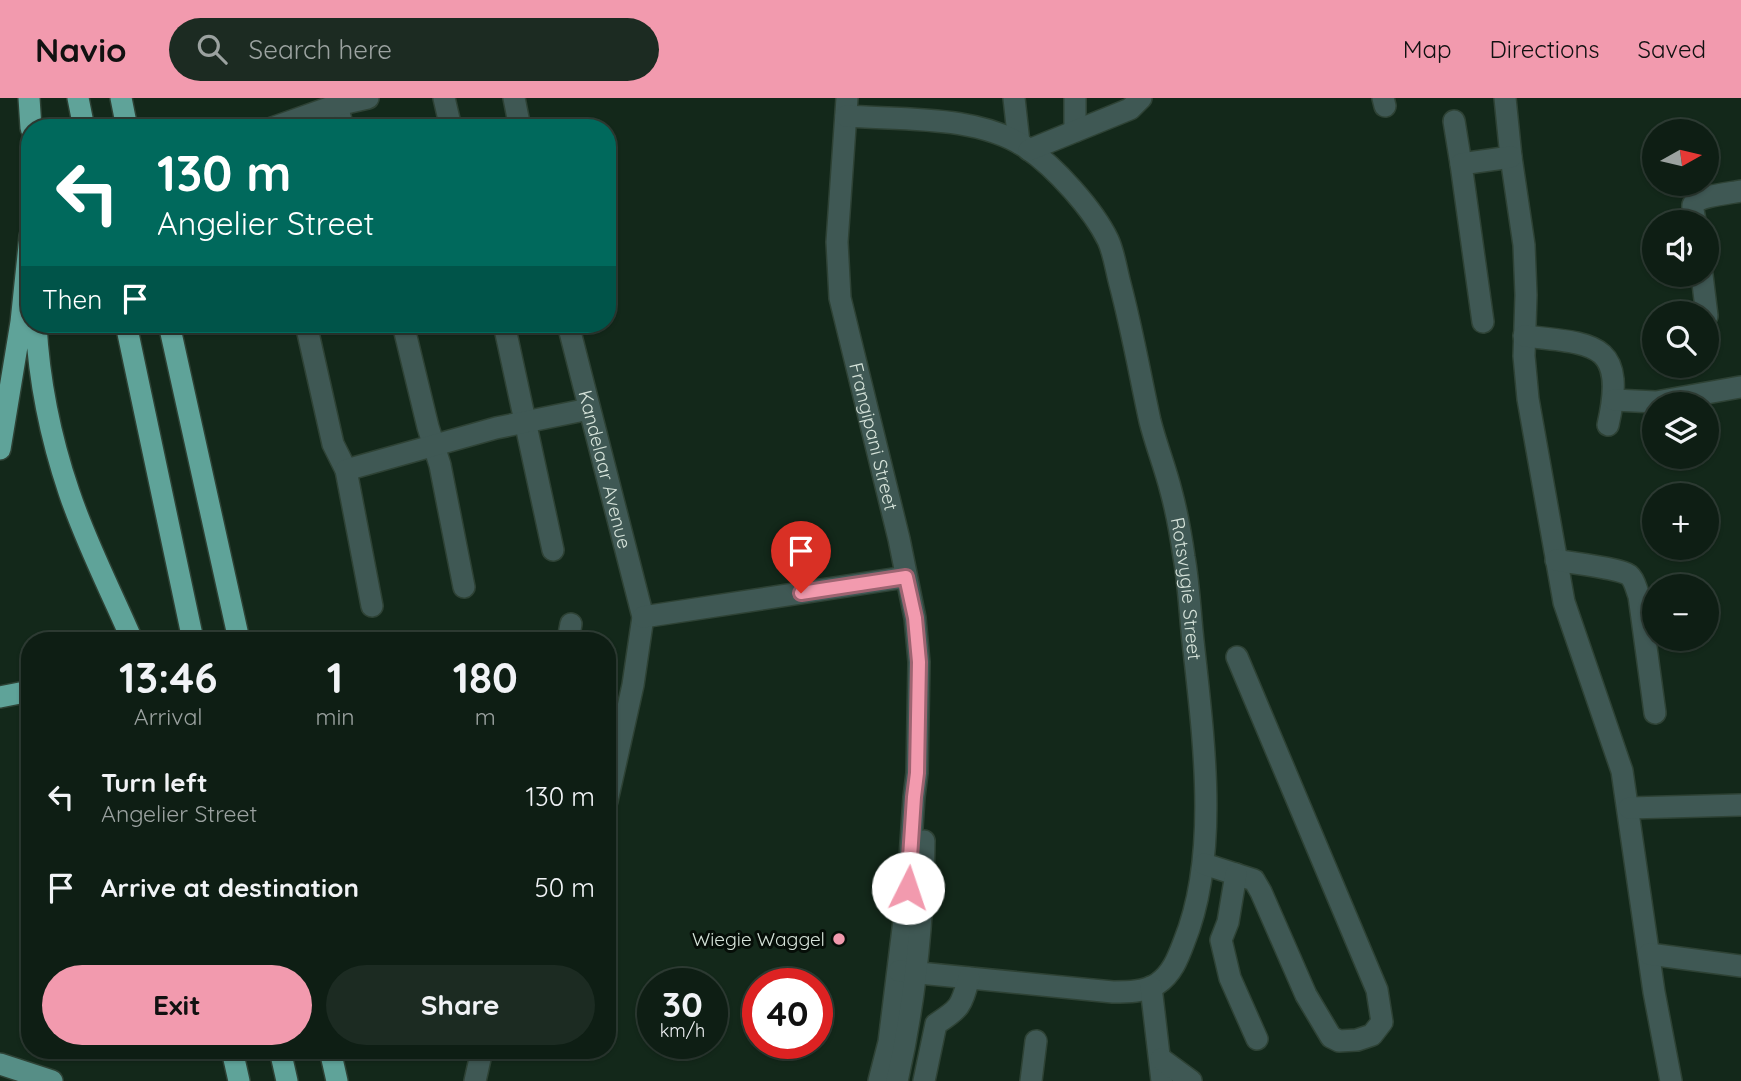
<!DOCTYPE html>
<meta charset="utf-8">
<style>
body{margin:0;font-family:Quicksand,sans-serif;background:#1c2b22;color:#f1f3f6;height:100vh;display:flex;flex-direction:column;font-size:26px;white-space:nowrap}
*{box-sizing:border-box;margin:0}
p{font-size:23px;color:#9ba2a0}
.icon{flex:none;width:38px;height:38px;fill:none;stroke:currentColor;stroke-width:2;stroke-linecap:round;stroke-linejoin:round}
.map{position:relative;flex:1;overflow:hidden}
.drawer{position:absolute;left:21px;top:534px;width:595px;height:427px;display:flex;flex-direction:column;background:#0e1e14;border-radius:28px;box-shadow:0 2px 5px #0004,0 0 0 2px #2e3c34}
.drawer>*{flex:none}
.hud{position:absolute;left:21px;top:21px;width:595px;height:214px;border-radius:28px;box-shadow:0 2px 5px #0004,0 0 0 2px #2e3c34;background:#00695c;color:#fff;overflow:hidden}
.needle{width:46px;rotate:82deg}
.fabs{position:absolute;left:1642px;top:21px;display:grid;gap:14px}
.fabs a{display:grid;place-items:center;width:77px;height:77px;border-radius:50%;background:#0e1e14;box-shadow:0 2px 5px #0004,0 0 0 2px #2e3c34;font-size:35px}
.speed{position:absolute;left:637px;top:870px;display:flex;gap:14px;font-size:35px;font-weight:700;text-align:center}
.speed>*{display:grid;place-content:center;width:91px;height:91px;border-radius:50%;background:#0e1e14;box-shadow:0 2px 5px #0004,0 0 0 2px #2e3c34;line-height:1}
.speed small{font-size:18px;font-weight:400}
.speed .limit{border:10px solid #d22;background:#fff;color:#111}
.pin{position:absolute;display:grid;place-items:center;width:60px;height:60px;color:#fff;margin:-72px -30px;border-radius:50% 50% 50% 0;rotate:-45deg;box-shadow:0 0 7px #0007}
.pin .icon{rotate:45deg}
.me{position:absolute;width:77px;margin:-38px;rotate:4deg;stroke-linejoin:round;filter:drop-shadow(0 0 5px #0008)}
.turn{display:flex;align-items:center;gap:24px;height:147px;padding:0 21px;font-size:32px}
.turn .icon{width:91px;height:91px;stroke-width:2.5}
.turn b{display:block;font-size:49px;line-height:60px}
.then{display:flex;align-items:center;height:66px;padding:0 21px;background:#0003;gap:14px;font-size:26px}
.eta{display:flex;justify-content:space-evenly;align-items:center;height:119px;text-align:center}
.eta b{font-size:42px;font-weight:700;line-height:49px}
.primary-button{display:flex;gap:14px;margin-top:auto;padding:14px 21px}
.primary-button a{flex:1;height:80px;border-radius:42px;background:#f29aae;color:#111;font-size:28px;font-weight:700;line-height:80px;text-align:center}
.primary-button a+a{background:#1c2b22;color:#f1f3f6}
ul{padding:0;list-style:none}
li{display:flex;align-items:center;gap:21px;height:91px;padding:0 21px}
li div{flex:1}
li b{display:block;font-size:26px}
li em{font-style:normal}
header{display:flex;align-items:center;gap:42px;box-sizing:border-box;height:98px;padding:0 35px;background:#f29aae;color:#111}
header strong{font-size:33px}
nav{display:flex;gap:38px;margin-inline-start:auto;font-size:24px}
.search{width:490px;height:63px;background:#1c2b22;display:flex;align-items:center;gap:18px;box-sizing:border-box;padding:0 24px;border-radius:38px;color:#9ba2a0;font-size:26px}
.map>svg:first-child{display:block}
</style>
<header>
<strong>Navio</strong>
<div class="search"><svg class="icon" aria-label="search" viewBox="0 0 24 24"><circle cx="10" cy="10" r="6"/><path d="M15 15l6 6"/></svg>Search here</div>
<nav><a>Map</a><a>Directions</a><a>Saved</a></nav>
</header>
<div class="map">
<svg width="1741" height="983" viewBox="0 0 1741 983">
<rect width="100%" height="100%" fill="#13281a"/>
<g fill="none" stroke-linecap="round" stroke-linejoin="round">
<g stroke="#2e4235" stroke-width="24">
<g id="minor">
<path d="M444 0 451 30"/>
<path d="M514 0 520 30"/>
<path id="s1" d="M847 0 837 144 840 200 899 441 915 520 919 564 917 675 914 699 908 790 889 944 879 983"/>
<path d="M1014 0 1019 45"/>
<path d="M1383 0 1385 8"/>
<path d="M1505 0 1511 59 1524 147 1526 197 1524 258 1528 301 1564 504 1622 673 1654 894 1671 983"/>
<path d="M337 7 343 30"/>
<path id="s2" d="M846 18C903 22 979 17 1027 50 1055 69 1093 111 1108 142 1114 155 1116 171 1120 186 1132 231 1140 277 1150 323 1156 347 1165 369 1171 393 1177 415 1181 438 1184 459 1189 487 1190 516 1193 543 1203 636 1220 756 1184 844 1178 860 1172 876 1157 886 1144 894 1128 894 1113 894L899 873"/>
<path d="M1454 23 1461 66"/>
<path d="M272 30 337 7 368 0"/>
<path d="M1075 33V0"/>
<path d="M1029 52 1130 11 1141 0"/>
<path d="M1695 124C1695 120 1692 111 1693 107 1696 98 1732 95 1741 93"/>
<path d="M1702 177 1707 218"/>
<path d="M1483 224 1461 66 1511 59"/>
<path d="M306 226 333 346 346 372"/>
<path d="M403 226 428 329 440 367 464 489"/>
<path d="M504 226 553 452"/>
<path id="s3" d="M568 226 643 519 633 587 607 703"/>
<path d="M1524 238C1594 246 1627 243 1608 327"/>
<path d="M1614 302 1656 304 1740 289"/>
<path d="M1556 462C1570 465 1619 470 1629 477 1635 482 1636 491 1639 498L1655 615"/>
<path d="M372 508 346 372 496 330 589 311"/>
<path d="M643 519 906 479"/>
<path d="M568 542 571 526"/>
<path d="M1629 710 1741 707"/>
<path d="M1204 766 1254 782 1261 794 1306 897 1331 939 1339 943 1357 942 1372 937 1382 924 1377 892 1237 559"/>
<path d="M1236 776 1228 824 1221 842 1230 880 1257 941"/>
<path d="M1649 856 1741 868"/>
<path d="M1151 889 1162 983"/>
<path d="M1161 961 1191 983"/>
<path d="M475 983 482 952"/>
<path d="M897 983C915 905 923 823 924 743"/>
<path d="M924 983 936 926C961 910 961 908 969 880"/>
<path d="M1031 983 1036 943"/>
</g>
</g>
<g stroke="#2e4235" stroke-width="24">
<path id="major" d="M0 966 52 983"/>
</g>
<g stroke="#2e4235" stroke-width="24">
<path id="highway" d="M29 0 31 30
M78 0 84 30
M121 0 127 30
M36 226C39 282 51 341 69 394 86 445 111 493 132 542
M126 226 193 542
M169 226 239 542
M0 351 21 224 30 138
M0 599 30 593
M232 952 239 983
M280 952 287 983
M330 952 337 983"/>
</g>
<use href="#minor" stroke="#3f5854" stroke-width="21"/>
<use href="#major" stroke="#568e86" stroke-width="21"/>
<use href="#highway" stroke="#5fa399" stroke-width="21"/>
</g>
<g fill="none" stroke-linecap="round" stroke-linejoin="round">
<g stroke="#9d6471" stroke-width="18">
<path id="route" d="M801 495 906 479 915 520 919 564 917 675 914 699 908 790"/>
</g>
<use href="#route" stroke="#f29aae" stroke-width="12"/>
</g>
<circle fill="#f29aae" stroke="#060e08" stroke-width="2.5" cx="839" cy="841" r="7"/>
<g text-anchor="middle" stroke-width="6" stroke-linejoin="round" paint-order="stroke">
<g font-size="19" fill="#d6e3da" stroke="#060e08">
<text dy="7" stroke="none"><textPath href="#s1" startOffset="343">Frangipani Street</textPath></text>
<text dy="7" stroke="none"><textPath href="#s3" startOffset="150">Kandelaar Avenue</textPath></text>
<text dy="7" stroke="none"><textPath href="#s2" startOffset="668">Rotsvygie Street</textPath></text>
</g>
<g font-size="19" fill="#d6e3da" stroke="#060e08" text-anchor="end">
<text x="825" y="848">Wiegie Waggel</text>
</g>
</g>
</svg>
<div class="fabs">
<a><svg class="needle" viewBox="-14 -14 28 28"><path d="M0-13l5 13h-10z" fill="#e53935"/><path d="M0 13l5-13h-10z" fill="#9ba2a0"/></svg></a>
<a><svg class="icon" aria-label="sound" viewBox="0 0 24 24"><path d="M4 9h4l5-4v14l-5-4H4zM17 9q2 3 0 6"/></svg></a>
<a><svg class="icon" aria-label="search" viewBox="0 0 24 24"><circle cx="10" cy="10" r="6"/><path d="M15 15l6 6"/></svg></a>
<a><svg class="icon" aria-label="layers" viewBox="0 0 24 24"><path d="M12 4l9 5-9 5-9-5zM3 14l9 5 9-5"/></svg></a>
<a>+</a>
<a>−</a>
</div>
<div class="speed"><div>30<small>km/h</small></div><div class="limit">40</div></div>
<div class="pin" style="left:801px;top:495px;background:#d93025"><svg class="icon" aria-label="arrive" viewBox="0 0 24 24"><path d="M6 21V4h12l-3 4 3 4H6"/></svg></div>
<svg class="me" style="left:908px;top:790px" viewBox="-20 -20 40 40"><circle r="19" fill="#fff"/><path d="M0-13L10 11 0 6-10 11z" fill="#f29aae"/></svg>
<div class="hud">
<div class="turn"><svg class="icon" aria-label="left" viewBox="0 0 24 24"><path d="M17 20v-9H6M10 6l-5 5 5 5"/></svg><div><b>130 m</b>Angelier Street</div></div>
<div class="then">Then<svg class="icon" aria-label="arrive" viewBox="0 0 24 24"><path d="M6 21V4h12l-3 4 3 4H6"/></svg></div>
</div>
<section class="drawer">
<div class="eta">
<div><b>13:46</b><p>Arrival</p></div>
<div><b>1</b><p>min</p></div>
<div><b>180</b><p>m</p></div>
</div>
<ul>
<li><svg class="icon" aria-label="left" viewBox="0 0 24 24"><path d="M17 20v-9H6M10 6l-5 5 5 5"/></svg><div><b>Turn left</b><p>Angelier Street</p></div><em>130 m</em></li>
<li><svg class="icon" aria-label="arrive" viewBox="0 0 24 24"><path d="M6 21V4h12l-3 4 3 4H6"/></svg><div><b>Arrive at destination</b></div><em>50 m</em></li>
</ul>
<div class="primary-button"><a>Exit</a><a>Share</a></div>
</section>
</div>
